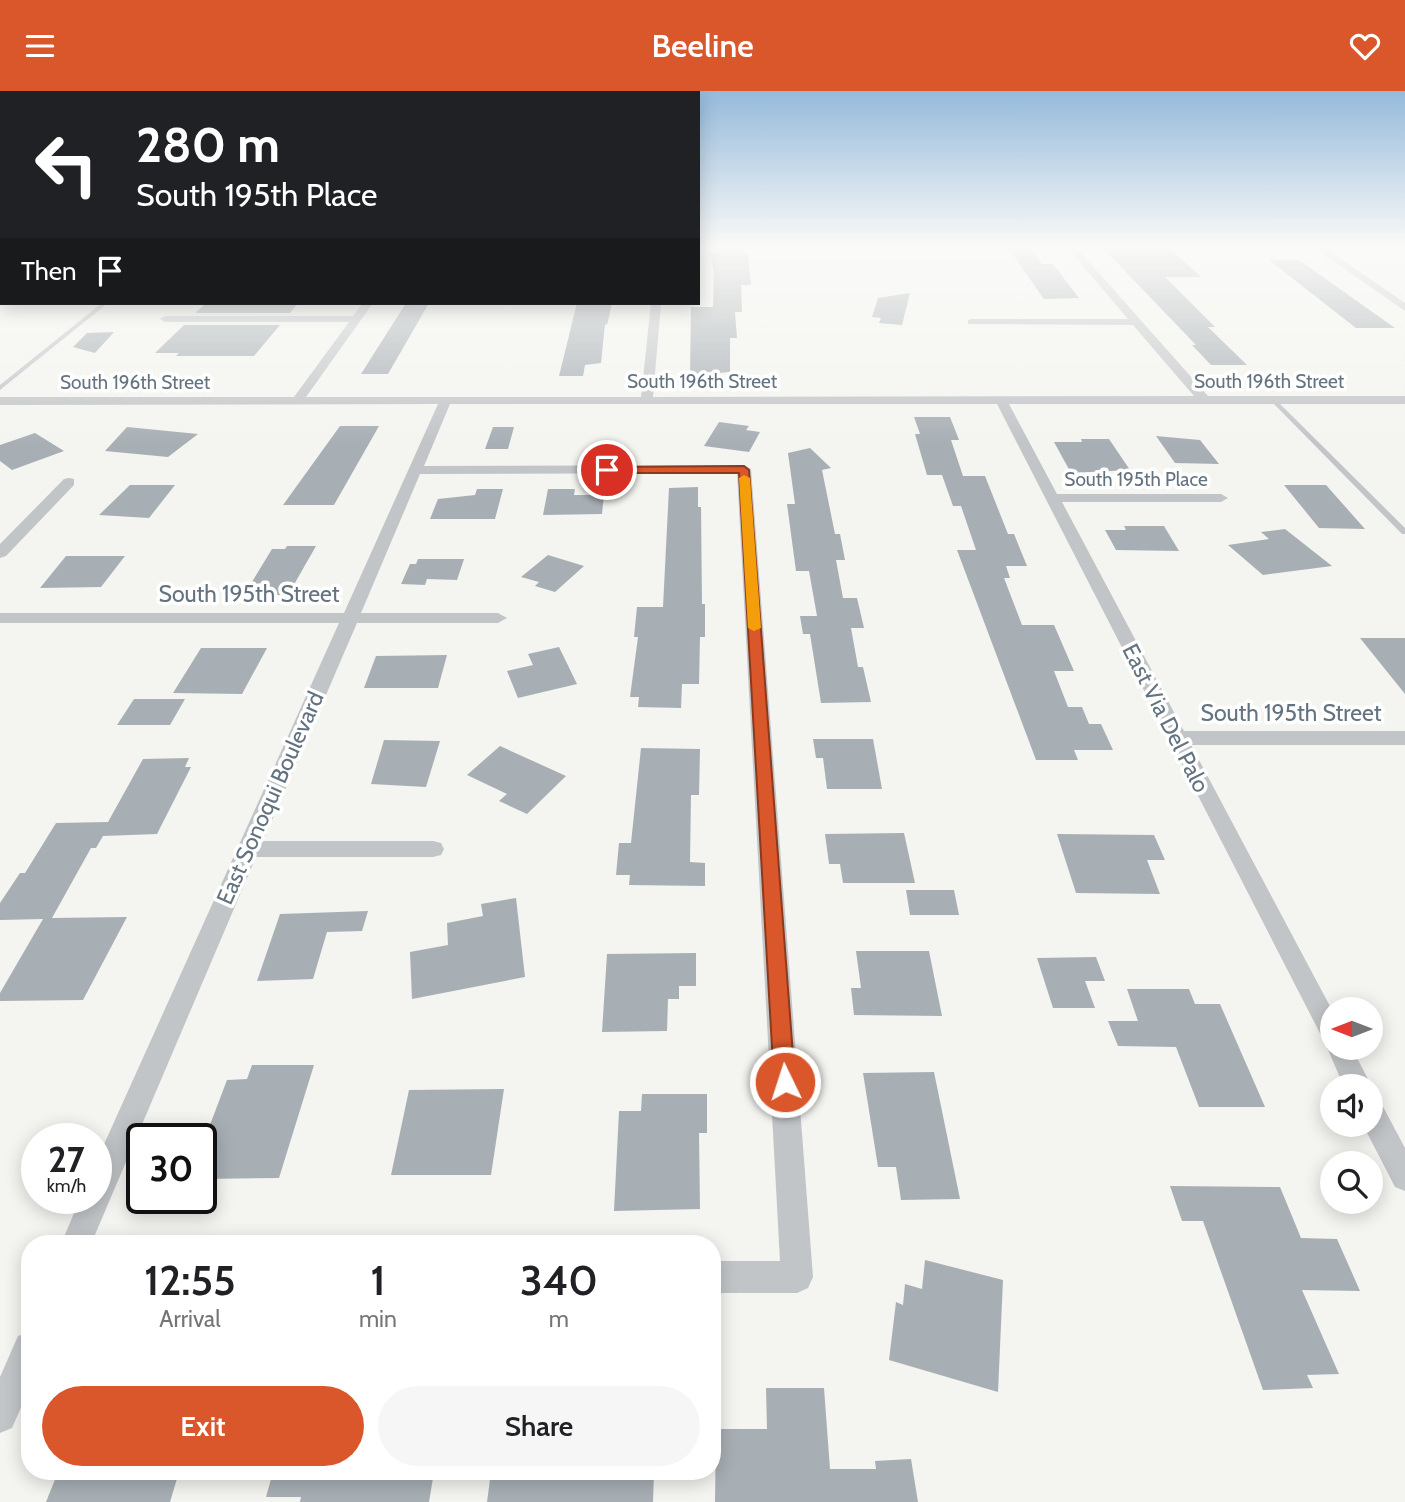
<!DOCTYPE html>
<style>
body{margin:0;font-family:Cabin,sans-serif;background:#f6f6f6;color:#202124;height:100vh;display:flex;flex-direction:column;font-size:26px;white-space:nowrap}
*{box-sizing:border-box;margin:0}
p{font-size:23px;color:#757577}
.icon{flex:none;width:38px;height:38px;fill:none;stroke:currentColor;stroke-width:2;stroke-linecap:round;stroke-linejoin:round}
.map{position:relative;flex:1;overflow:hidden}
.sheet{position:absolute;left:21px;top:1144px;width:700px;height:245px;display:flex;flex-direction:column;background:#fff;border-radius:28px;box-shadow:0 4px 18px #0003}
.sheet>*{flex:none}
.guide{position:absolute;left:0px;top:0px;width:700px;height:214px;box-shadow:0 4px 18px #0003;background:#202124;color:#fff;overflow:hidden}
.needle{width:46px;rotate:270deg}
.tools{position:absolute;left:1320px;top:906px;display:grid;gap:14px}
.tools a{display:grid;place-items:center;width:63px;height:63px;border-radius:50%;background:#fff;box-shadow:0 4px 18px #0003;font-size:35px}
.speed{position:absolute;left:21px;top:1032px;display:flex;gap:14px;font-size:35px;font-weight:700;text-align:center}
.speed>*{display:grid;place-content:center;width:91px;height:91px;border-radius:50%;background:#fff;box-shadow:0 4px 18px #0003;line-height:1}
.speed small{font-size:18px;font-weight:400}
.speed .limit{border:4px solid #111;border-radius:10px;background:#fff;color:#111}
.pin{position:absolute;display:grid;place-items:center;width:60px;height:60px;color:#fff;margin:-30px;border:4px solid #fff;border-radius:50%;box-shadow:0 2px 7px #0007}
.me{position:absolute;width:77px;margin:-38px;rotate:356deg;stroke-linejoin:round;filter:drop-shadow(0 0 5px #0008)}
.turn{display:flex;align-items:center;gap:24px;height:147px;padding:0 21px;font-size:32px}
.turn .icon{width:91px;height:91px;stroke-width:2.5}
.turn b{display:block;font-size:49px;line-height:60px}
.then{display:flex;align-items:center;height:66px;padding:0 21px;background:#0003;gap:14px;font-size:26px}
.eta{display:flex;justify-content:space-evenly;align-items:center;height:119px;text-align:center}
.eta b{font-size:42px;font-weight:600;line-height:49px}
.primary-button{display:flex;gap:14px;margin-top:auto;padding:14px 21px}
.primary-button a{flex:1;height:80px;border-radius:42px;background:#d9572b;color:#fff;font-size:28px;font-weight:600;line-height:80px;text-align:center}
.primary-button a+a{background:#f6f6f6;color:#202124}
header{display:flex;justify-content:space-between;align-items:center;height:91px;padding:0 21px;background:#d9572b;color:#fff;font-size:32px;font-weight:600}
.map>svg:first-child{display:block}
</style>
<header><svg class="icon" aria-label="menu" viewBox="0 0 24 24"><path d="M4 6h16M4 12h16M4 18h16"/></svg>Beeline<svg class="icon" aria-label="heart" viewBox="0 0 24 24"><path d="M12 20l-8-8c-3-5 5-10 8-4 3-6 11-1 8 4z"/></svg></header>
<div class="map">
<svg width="1405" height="1411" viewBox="0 0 1405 1411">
<rect width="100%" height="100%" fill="#f4f4f0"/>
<path fill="#a8afb4" d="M720 155H744L745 163H748L751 194H741L742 221H735L737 247H730V281L690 284 691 216H713L714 182 710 162H717V156Z
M1007 155H1029L1042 173H1053L1079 207 1044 208Z
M1101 155 1169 157 1201 186H1165L1215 236H1208L1247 274H1211L1192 254H1196Z
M1269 169H1299L1395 237H1356Z
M910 202 902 234 879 232 881 227 872 226 878 207Z
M206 212H298L290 222H195Z
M429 212 388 283H361L406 212Z
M577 212H612L607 234 605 233 601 272 585 274 583 285H559Z
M184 234H280L254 265H176L179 262H155Z
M114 241 95 262 73 256 87 242Z
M914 326H950L959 349H951L963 385H985L1008 443H1014L1027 475H1006L1010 487H1004L1022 534H1054L1074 580H1054L1068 616H1082L1089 633H1101L1113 659H1074L1078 669H1036L957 459H976L961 415H953L942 384H927L915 343H920Z
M719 331 749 335 746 339 760 341 749 361 704 355Z
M340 335H379L334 414H283Z
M127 336 198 343 168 366 105 360Z
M493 336H514L508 358H485Z
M35 342 64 360 12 379 0 370V354Z
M1156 345 1200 349 1219 373 1175 372Z
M1081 348H1109L1130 379 1071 382 1054 351H1082Z
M810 357 831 377 822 379 835 443H840L845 469H836L843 507H857L864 537H851L858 576H863L871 611 821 612 810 543H803L800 525H817L809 480H796L787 413H795L788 362Z
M130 394H175L149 427 99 424Z
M1284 394H1326L1365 438 1319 437Z
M698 396V416H701L702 513H705V546H700L699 593H682L681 617 638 616 639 606H630L638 546H634L637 516H663L669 397Z
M477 398H503L495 428H430L438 408 475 404Z
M548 398H575L574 404H604L602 423 543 424Z
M1124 435H1164L1179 460 1116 459 1105 439H1126Z
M1285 438 1332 475 1263 484 1228 454 1269 448 1261 441Z
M287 455H316L288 504H244L272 458H285Z
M548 464 584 475 555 501 535 495 539 491 521 486Z
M66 465H125L101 496 40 497Z
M418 468H464L457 489 427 488 425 494 401 493 410 473H416Z
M1360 547H1405V603Z
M559 556 577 593 518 607 507 580 533 574 528 563Z
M201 557H267L242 603 173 602Z
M447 564 438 597H364L376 565Z
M134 608H185L170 634H117Z
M813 648H873L882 698H827L823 667H816Z
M384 649 440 650 426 696 371 693Z
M500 655 566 685 527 723 499 710 507 703 467 684Z
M641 657 700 658 699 704H691L690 771 705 772V795L629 794 630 784H616L619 752H631Z
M189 667 185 676H191L157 743 103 745 96 757H91L52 827 127 826 83 909 0 910V902L43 828 0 829V812L20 782H25L56 732 108 731 143 668Z
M904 742 915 792H843L840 773H829L825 743Z
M1057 743 1154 744 1165 769H1147L1160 803 1076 802Z
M906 799H954L959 824H910Z
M516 807 525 886 412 908 410 861 448 854 447 832 483 825 481 813Z
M368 820 362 840 327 841 313 888 257 890 280 823Z
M856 860H929L942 925 854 924 851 897H861Z
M696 862V895H679V908H668L667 940 602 941 607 863Z
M1096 866 1105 890H1085L1095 917H1053L1037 867Z
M1127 898H1189L1195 913H1220L1265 1016H1199L1176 956 1118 955 1108 930H1138Z
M252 974H314L279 1087 201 1088V1039H208L227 989 247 988Z
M934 981 960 1108 901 1109 896 1076H878L863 982Z
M504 998 491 1084H391L409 999Z
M642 1003H707V1042H699L700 1118 614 1120 619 1020H641Z
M1170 1095 1280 1096 1301 1147 1337 1148 1360 1200 1302 1199 1339 1283 1307 1284 1313 1297 1263 1299 1203 1130H1182Z
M925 1169 1003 1189 998 1301 889 1269 896 1211 903 1214 905 1193 922 1198Z
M766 1297H824L830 1378H876L875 1370 911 1368 918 1411H715L716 1338H767Z
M58 1381H179L170 1411H46Z
M273 1381H434L429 1411H300L301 1406H266Z
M491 1381H654L653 1411H487Z"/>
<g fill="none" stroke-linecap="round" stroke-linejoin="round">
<path fill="#c2c5c8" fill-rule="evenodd" d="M102 212H108L0 299V294Z
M1271 308H1275L1405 437V443H1402L1271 310Z"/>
<path fill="#c2c5c8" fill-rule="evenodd" d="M1066 155H1075L1208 305H1405V313H1009L1057 403H1221L1228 407 1221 411H1062L1184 640H1405V654H1191L1332 919V957H1352L1372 996 1370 999V996H1344L1326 954 997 313H450L424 375 744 374 751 378 813 1186 808 1197 797 1202H712V1170H780L737 382 420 383 361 522H498L507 527 498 532H357L263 750H433L441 752 444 758 441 764 433 766H256L91 1153H61L80 1108H96V1071L339 532H0V522H344L438 313 0 314V306H294L349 231H165L160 228 165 225H353L363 212H373L306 306H641L651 212H661L653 306 1194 305 1133 234 968 233V229L972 228H1128Z
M1312 155H1322L1405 212V220Z
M69 387 74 388V394L6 465 0 467V453L64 388Z
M1370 1006 1380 1010 1405 1057V1100L1395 1096 1363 1034H1370Z
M30 1241V1296L12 1337 0 1342V1286L18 1245Z"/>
</g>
<linearGradient id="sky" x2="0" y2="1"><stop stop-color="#95badb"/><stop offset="0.44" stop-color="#fafaf8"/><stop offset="1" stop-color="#fafaf8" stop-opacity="0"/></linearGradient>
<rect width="1405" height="353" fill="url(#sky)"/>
<path fill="#d9572b" stroke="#8d391c" stroke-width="2" d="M744 375 749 379 795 991 792 998 785 1000 777 998 774 991 739 382H607L601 379 607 376Z"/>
<path fill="#f59e0b" d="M744 384 750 387 761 537 754 540 748 537 739 387Z"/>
<g text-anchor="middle" stroke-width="7" stroke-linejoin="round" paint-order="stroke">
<g font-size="19" fill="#647380" stroke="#fff">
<text x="702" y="297">South 196th Street</text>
<text x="1269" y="297">South 196th Street</text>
<text x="135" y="298">South 196th Street</text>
<text x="1136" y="395">South 195th Place</text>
</g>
<g font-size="23" fill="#647380" stroke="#fff">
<text x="249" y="511">South 195th Street</text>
<text x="1291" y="630">South 195th Street</text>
<text transform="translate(1166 627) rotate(63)" y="8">East Via Del Palo</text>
<text transform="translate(270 707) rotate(-66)" y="8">East Sonoqui Boulevard</text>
</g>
</g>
</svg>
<div class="tools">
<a><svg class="needle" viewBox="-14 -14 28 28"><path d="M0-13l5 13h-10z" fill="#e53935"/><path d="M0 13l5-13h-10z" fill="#757577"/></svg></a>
<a><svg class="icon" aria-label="sound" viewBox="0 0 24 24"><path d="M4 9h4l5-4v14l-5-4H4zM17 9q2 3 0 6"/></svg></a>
<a><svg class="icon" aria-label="search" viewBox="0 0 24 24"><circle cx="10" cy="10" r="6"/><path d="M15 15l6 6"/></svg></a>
</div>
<div class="speed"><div>27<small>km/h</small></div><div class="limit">30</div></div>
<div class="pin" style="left:607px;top:379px;background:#d93025"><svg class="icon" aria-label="arrive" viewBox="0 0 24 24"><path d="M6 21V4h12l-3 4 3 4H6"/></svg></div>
<svg class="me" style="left:785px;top:991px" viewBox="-20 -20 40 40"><circle r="17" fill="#d9572b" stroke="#fff" stroke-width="3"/><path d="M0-11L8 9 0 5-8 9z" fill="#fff"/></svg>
<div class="guide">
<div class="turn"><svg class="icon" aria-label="left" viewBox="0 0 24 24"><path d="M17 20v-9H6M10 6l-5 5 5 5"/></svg><div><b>280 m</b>South 195th Place</div></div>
<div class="then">Then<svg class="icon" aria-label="arrive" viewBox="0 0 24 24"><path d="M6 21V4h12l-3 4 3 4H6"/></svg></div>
</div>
<section class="sheet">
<div class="eta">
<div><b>12:55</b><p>Arrival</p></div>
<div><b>1</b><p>min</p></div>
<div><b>340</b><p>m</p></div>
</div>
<div class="primary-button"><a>Exit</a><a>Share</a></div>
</section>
</div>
